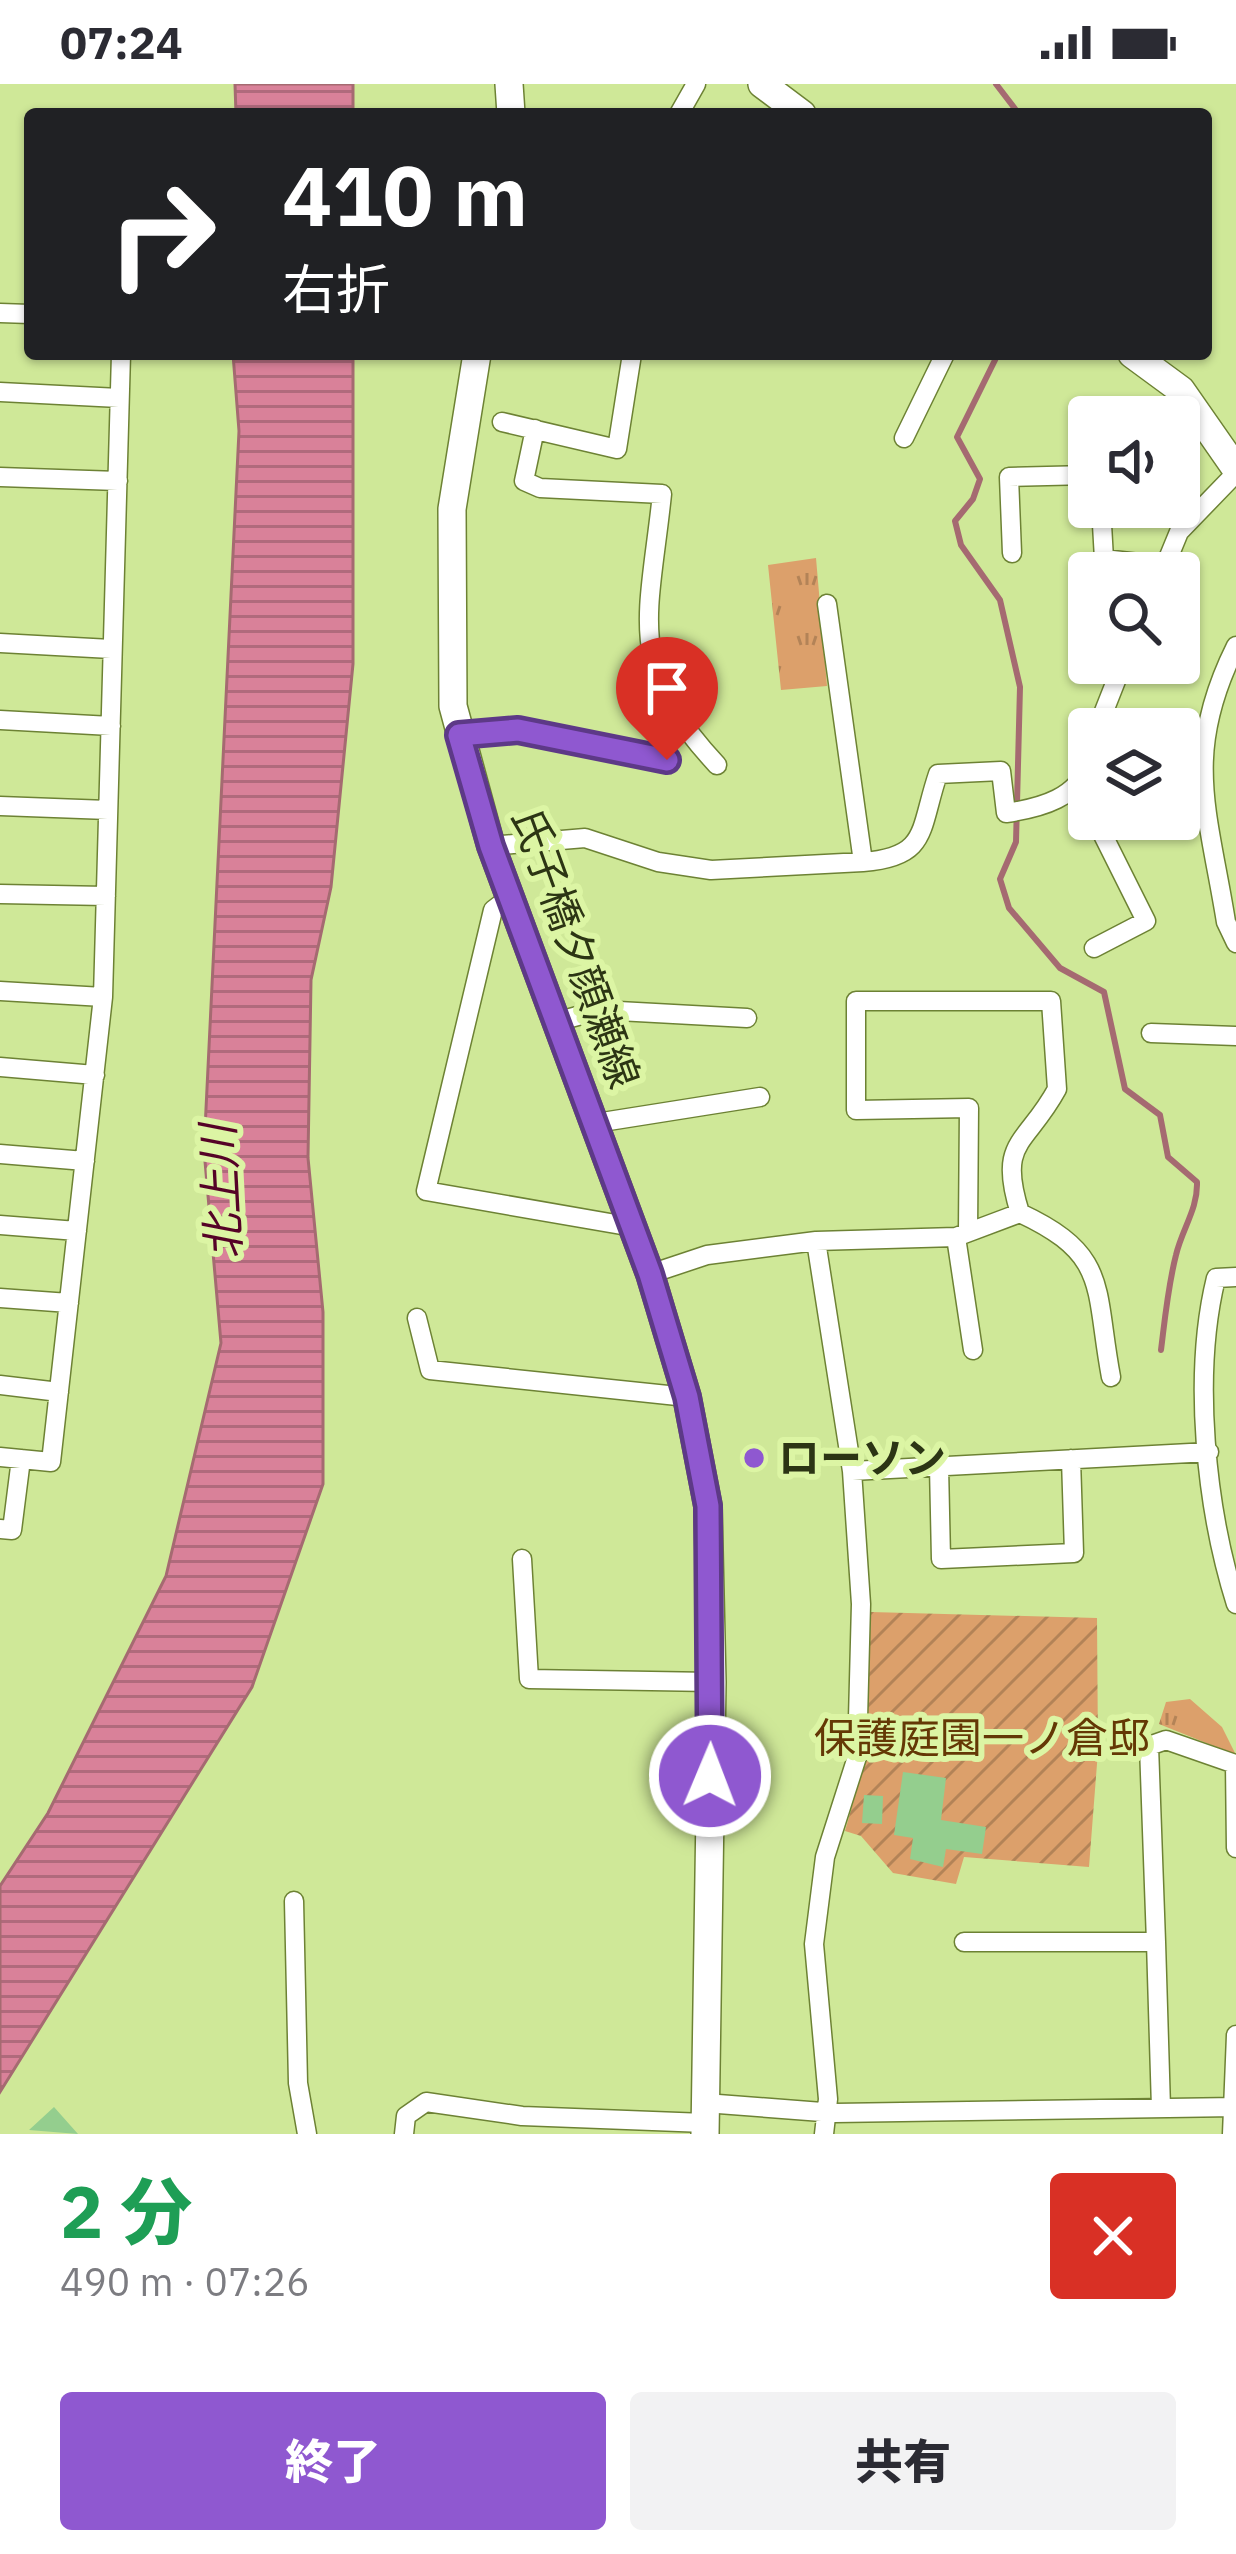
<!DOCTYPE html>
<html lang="ja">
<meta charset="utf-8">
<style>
body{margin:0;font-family:"IBM Plex Sans","Noto Sans JP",sans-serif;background:#f2f2f3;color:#2b2b33;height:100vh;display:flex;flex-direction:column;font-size:45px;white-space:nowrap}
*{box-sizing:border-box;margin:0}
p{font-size:39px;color:#7c7c81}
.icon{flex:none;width:66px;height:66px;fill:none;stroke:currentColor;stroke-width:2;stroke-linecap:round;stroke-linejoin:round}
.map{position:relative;height:2050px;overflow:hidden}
.sheet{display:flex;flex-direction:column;background:#fff;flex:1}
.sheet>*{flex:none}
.guide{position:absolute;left:24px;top:24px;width:1188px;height:252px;border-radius:12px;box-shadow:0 3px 9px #0004;background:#202124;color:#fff;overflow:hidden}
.tools{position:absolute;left:1068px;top:312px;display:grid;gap:24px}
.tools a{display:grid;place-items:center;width:132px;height:132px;border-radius:12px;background:#fff;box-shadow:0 3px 9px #0004;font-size:60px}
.pin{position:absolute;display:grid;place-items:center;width:102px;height:102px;color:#fff;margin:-123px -51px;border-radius:50% 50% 50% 0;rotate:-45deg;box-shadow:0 0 12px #0007}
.pin .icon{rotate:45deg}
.me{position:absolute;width:132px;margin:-66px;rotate:1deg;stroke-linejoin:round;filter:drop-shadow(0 0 9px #0008)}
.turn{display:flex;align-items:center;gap:42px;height:252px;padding:0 60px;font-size:54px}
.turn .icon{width:156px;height:156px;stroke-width:2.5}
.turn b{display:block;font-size:84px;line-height:102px}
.round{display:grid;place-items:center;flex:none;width:126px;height:126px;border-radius:12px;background:#f2f2f3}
.head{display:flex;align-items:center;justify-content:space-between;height:204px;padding:0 60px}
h1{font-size:72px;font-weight:800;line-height:90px;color:#1e9e55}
.button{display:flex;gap:24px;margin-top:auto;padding:24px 60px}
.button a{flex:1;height:138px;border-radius:12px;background:#8f58d0;color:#fff;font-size:48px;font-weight:800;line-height:138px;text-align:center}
.button a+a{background:#f2f2f3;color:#2b2b33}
.status{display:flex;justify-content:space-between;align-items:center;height:84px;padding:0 60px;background:#fff;direction:ltr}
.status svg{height:33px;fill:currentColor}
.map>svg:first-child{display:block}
</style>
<div class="status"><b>07:24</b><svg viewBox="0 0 49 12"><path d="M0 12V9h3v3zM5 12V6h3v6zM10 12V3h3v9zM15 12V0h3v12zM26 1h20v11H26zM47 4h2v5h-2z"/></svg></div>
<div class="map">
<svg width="1236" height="2050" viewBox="0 0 1236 2050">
<defs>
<pattern id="park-tufts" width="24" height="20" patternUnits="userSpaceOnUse" patternTransform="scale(3)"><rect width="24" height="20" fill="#dca06b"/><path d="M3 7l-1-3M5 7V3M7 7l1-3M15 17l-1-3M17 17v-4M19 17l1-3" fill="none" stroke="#b38357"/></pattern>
<pattern id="garden-furrows" width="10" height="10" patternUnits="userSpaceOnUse" patternTransform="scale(3)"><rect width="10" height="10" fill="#dca06b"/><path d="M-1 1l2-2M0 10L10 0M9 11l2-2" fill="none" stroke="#b38357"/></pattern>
<pattern id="water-rules" width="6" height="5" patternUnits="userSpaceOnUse" patternTransform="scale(3)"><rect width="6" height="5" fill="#d98199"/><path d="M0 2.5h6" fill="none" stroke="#b06a7c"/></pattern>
</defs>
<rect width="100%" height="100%" fill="#cfe898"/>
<path fill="url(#park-tufts)" d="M816 474 827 602 781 606 768 481Z
M1190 1615 1222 1643 1236 1671 1159 1640 1166 1618Z"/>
<path fill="url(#garden-furrows)" d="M871 1528 1097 1534 1098 1667 1089 1783 964 1773 956 1800 893 1789 861 1752 845 1747 864 1680Z"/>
<path fill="url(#water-rules)" stroke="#a56a71" stroke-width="3" d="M235 0H353V30H236Z
M233 270H353V580L331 803 311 896 308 1074 323 1228V1400L252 1603 0 2008V1802L48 1729 166 1492 221 1259 204 1066 239 347Z"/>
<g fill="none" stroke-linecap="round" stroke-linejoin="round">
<path stroke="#a56a71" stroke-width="6" d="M996 0 1019 30
M998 270 957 353 980 395 973 415 955 437 961 461 1000 516 1020 603 1016 758 1000 795 1009 824 1060 884 1104 908 1125 1005 1160 1031 1168 1073 1197 1098C1198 1125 1182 1145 1176 1171 1168 1202 1165 1234 1161 1266"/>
</g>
<path fill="#94ce8e" d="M903 1688 946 1694 941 1736 986 1743 982 1770 946 1765 943 1783 910 1775 913 1754 894 1751Z
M864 1711 883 1712 882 1740 862 1739Z
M54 2023 78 2050 29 2046Z"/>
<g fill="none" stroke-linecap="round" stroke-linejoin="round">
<g stroke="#6d8234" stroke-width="21">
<path id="street" d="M679 30 696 0
M0 229 30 230
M0 308 119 314
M502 338 617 365 632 270
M535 345 524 397 540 404 662 410C649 535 624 581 717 681
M904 354 945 270
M0 393 118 397
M1101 423 1104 475 1165 482 1179 448 1236 389
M1012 469 1009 393 1089 391
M0 559 111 565
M1236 562C1182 670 1208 726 1226 838L1236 859
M0 636 111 642
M1097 645 1123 579
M459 651 518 646 667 676
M1077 699 1089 723
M0 722 108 726
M491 762 585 754 658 778 711 786 863 778 827 520
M863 778C929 773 919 746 938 690L1001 687 1006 729C1040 724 1080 714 1089 677
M0 810 106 812
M510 813 493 826 426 1107 633 1143
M1094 864 1146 837 1095 735
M0 907 103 913
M559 937 600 926 747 934
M1151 949 1236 952
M0 983 95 991
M596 1039 760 1013
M0 1070 85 1077
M0 1141 77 1147
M968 1147 969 1024 856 1026V917H1051L1057 1005C1026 1062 997 1056 1020 1129 1110 1171 1094 1203 1111 1293
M956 1153 973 1266
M816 1157 956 1153 1020 1129
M650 1190 707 1171 816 1157 852 1387 861 1520 857 1673 825 1773 814 1860 828 2015 824 2050
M1236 1193 1216 1194C1192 1292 1206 1425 1236 1520
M0 1214 69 1219
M417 1234 430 1286 687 1313
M0 1301 59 1308
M0 1373 51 1378 103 913 121 270
M939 1382 941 1475 1074 1469 1071 1375
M852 1387 1209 1368
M0 1445 12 1446 21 1375
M522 1475 529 1595 712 1598
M294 1817 298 1999 307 2050
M964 1858H1156L1161 2024
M1156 1858 1149 1662 1166 1656 1235 1680 1236 1764
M705 2019 835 2029 1236 2023
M404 2050 406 2032 426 2018 522 2032 705 2039
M1232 2050 1236 1951"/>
</g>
<g stroke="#6d8234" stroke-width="30">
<path id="secondary" d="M509 0 511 30
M762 0 802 30
M477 270 452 425 453 622 491 762 650 1190 687 1313 708 1422 712 1598 705 2050
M1132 270 1181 306 1236 385"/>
</g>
<use href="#street" stroke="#fff" stroke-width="18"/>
<use href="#secondary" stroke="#fff" stroke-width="27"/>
</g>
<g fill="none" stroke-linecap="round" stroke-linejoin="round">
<g stroke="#5d3987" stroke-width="30">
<path id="route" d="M667 676 518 646 459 651 491 762 650 1190 687 1313 708 1422 710 1692"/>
</g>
<use href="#route" stroke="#8f58d0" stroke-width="21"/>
</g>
<circle fill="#8f58d0" stroke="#dcf5a4" stroke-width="4.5" cx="754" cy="1374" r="12"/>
<g text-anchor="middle" stroke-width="12" stroke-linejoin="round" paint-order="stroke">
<g font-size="42" fill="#2c3514" stroke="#dcf5a4">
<text transform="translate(576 864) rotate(70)" y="15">氏子橋夕顔瀬線</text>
</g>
<g font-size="42" font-weight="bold" fill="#2c3514" stroke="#dcf5a4" text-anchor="start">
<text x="778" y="1389">ローソン</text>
</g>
<g font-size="42" fill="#643805" stroke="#dcf5a4">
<text x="982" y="1669">保護庭園一ノ倉邸</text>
</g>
<g font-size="45" font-style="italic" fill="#550327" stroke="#dcf5a4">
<text transform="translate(221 1108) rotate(-93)" y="16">北上川</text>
</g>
</g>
</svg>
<div class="tools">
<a><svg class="icon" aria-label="sound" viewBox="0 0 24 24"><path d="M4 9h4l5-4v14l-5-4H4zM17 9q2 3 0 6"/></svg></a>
<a><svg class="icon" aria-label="search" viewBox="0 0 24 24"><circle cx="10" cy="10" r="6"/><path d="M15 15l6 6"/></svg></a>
<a><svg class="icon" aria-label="layers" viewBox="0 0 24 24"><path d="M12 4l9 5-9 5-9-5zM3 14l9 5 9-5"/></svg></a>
</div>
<div class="pin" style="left:667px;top:676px;background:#d93025"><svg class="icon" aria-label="arrive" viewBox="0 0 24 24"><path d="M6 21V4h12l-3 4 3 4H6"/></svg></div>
<svg class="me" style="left:710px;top:1692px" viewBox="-20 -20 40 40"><circle r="17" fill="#8f58d0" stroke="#fff" stroke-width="3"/><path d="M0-11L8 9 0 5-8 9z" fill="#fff"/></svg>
<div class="guide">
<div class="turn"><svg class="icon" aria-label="right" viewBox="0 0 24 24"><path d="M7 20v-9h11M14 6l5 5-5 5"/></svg><div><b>410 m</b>右折</div></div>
</div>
</div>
<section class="sheet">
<div class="head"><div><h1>2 分</h1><p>490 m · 07:26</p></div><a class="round" style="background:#d93025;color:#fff"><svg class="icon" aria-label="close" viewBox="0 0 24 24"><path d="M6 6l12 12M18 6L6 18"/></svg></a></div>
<div class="button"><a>終了</a><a>共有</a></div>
</section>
